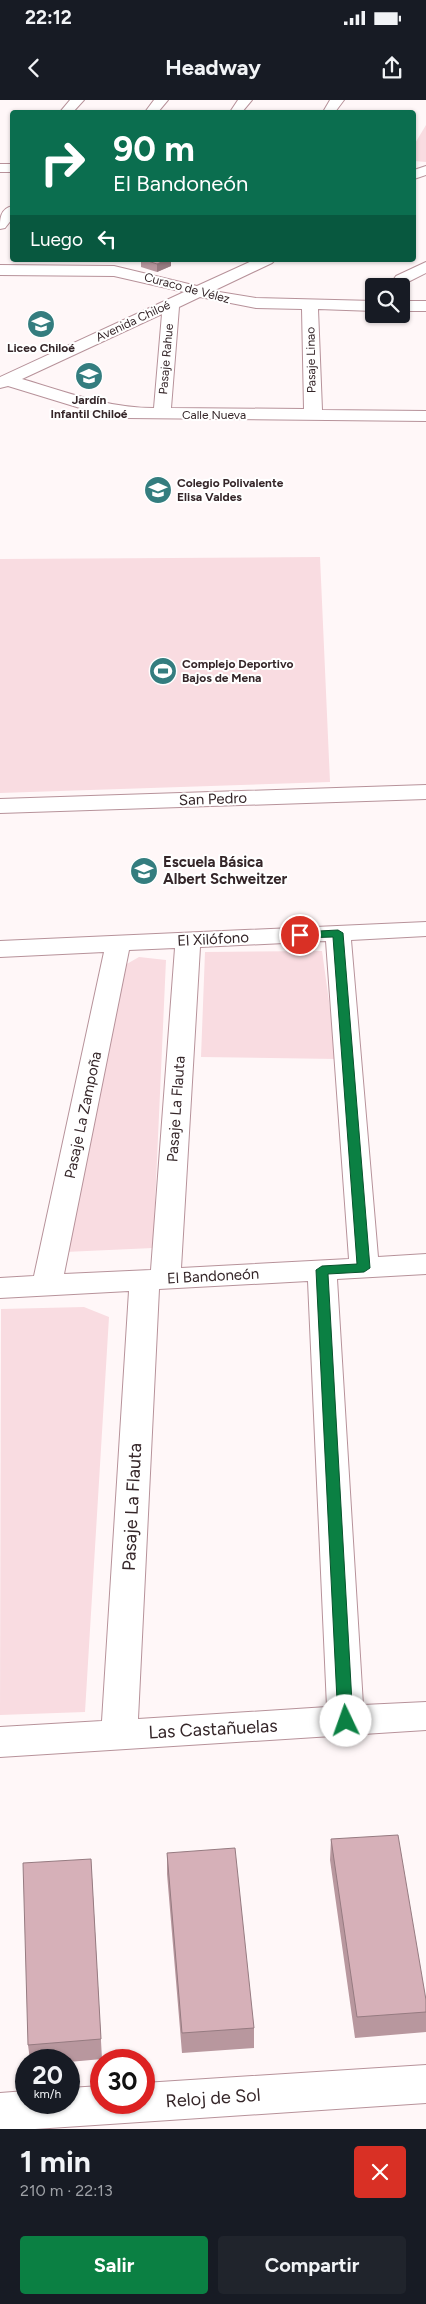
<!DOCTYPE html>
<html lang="es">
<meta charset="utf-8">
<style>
body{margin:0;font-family:Figtree,sans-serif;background:#20242c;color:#f1f3f6;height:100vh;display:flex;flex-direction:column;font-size:19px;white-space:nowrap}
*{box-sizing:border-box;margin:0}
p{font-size:16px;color:#9ea1a6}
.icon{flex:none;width:28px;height:28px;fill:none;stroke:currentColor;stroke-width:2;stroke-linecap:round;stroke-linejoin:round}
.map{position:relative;height:2029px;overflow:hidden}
.drawer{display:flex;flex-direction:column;background:#171b24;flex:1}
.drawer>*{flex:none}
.banner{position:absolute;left:10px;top:10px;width:406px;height:152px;border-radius:5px;box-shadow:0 1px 4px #0004;background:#0b6e4f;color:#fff;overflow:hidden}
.fabs{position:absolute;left:365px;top:178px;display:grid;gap:10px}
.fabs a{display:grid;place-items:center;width:45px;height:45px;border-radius:5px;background:#171b24;box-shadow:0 1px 4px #0004;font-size:25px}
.speed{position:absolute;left:15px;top:1949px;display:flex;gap:10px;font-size:25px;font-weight:700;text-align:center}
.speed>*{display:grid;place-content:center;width:65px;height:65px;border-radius:50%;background:#171b24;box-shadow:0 1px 4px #0004;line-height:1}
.speed small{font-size:12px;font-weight:400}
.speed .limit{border:8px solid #d22;background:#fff;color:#111}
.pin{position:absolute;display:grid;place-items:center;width:42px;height:42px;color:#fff;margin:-21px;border:2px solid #fff;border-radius:50%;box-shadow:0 1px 5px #0007}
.me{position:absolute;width:55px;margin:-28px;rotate:357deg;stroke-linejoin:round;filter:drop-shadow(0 0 4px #0008)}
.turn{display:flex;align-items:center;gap:18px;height:105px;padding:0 20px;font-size:22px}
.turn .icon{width:65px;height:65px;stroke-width:2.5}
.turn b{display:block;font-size:35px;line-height:42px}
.then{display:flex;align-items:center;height:48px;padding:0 20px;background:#0003;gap:10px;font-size:19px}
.round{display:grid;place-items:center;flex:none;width:52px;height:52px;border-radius:5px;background:#20242c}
.head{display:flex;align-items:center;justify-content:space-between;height:85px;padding:0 20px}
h1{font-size:30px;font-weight:700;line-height:38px}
.cta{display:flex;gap:10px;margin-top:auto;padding:10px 20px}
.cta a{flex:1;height:58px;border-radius:5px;background:#0b8043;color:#fff;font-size:20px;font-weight:700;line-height:58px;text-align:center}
.cta a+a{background:#20242c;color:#f1f3f6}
.status{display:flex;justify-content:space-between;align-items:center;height:35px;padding:0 25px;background:#171b24;direction:ltr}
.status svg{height:14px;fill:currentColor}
header{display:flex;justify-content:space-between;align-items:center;height:65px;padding:0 20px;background:#171b24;font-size:22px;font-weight:700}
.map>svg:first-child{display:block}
</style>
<div class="status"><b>22:12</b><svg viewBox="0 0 49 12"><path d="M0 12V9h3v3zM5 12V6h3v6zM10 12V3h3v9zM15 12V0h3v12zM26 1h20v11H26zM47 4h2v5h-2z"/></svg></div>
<header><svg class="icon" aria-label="back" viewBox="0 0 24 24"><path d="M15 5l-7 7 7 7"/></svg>Headway<svg class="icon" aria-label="share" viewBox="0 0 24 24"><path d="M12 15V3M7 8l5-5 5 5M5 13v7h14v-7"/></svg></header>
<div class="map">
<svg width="426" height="2029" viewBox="0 0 426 2029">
<rect width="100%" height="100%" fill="#fff7f8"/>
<path fill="#f9dce1" d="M426 25V62L414 61V45Z
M320 457 330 682 0 693V459Z
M322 851 337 959 201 957 205 852Z
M139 857 166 860 153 1148 65 1152 125 865Z
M84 1207 109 1217 85 1612 0 1615 1 1209Z"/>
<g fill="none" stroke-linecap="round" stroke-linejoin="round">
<g stroke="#b7929a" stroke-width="2">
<path id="minor" d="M70 0H84L73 12H60Z
M154 0H168L158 12H145Z
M238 0H252L242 12H230Z
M330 0H344L335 12H323Z
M0 64H12V72H0Z
M426 66V75L414 79V70Z
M12 106V119L5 128 0 129C0 119 0 109 12 106Z
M254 160H275L272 163 213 191 256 198 374 201V211L318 209 322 310 426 311V321L127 318 93 312 8 286 0 288V277L184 192 114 176 0 175V165L114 166 197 186ZM200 197 256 208 302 209 304 309 171 308 179 207ZM162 214 154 308C108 308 66 292 22 279Z
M426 162V173L408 182 403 189 401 186H389L396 176Z
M401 201H426V211H401Z
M426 685V699L0 713V699Z
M426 822V836L351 840 378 1157 426 1154V1174L337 1179 363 1605 426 1602V1630L0 1657V1627L102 1621 129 1191 0 1198V1178L34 1176 104 852 0 857V841ZM326 841 349 1159 181 1168 200 847ZM175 848 151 1170 64 1174 129 850ZM308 1181 327 1607 138 1619 159 1189Z
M426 1965V2003L35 2029H0V1993L26 1991V2002H69V1988L101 1986V2002H144V1983Z"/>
</g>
<use href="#minor" fill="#fff" fill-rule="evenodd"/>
</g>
<path fill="#b8979e" d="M141 160H171V166L157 172 141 167Z
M331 1739 426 1900V1932L355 1938 330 1760Z
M167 1753 254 1928V1948L182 1953 167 1774Z
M91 1759 102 1959 69 1962V1960H30L28 1945Z"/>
<path fill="#967b81" d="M166 160H171V166L157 172V164Z"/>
<path fill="#d6b0b8" stroke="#967b81" d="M145 160H166L157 164Z
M398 1735 426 1900V1912L357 1917 331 1739Z
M235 1748 254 1928 182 1933 167 1753Z
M91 1759 101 1939 28 1945 23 1763Z"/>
<path fill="#0b8043" stroke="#07532c" d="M338 830 343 833 370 1168 364 1172 328 1174 353 1621 351 1625 346 1627 340 1625 338 1621 316 1170 322 1166 357 1164 333 837 300 838 295 835 300 832Z"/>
<defs>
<g id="school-disc" transform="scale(1.4375)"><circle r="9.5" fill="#347d7f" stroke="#fff"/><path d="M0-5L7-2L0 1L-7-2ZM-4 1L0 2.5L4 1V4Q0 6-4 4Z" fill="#fff"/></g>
<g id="stadium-disc" transform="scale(1.4375)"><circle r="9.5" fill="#347d7f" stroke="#fff"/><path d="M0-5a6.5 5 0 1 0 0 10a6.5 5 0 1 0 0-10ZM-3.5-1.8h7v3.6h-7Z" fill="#fff"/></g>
</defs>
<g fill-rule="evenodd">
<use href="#school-disc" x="41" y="224"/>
<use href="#school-disc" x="89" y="276"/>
<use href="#school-disc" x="158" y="390"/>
<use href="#stadium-disc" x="163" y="571"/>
<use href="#school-disc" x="144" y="771"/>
</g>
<g text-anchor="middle" stroke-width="4" stroke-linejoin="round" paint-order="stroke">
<g font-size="12" fill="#352629" stroke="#fff">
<text transform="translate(187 188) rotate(15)" y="4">Curaco de Vélez</text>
<text transform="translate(133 221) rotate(-25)" y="4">Avenida Chiloé</text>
<text transform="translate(166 259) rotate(-85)" y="4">Pasaje Rahue</text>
<text transform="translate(311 260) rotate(-91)" y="4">Pasaje Linao</text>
<text x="214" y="319">Calle Nueva</text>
</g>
<g font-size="12" font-weight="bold" fill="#352629" stroke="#fff">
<text x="41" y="252">Liceo Chiloé</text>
<text x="89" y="304">Jardín<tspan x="89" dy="14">Infantil Chiloé</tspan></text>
<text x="177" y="387" text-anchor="start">Colegio Polivalente<tspan x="177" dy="14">Elisa Valdes</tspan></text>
<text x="182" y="568" text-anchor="start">Complejo Deportivo<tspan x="182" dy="14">Bajos de Mena</tspan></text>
</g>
<g font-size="15" fill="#352629" stroke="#fff">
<text transform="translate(213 699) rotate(-2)" y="5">San Pedro</text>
<text transform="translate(213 839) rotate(-3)" y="5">El Xilófono</text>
<text transform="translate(176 1009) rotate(-86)" y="5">Pasaje La Flauta</text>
<text transform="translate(83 1015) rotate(-78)" y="5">Pasaje La Zampoña</text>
<text transform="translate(213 1176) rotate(-3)" y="5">El Bandoneón</text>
</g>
<g font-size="15" font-weight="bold" fill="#352629" stroke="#fff" text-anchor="start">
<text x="163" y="767">Escuela Básica<tspan x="163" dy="17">Albert Schweitzer</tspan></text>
</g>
<g font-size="18" fill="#352629" stroke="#fff">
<text transform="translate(132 1407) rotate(-87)" y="6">Pasaje La Flauta</text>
<text transform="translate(213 1629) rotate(-3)" y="6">Las Castañuelas</text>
<text transform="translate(213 1998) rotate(-4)" y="6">Reloj de Sol</text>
</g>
</g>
</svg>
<div class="fabs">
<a><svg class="icon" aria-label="search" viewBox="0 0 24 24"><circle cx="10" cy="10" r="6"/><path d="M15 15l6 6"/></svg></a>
</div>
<div class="speed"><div>20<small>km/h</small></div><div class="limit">30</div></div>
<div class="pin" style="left:300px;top:835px;background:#d93025"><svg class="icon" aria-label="arrive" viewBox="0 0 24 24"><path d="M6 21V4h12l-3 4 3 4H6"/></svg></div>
<svg class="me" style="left:346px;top:1621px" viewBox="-20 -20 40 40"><circle r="19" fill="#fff"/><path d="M0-13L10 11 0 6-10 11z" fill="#0b8043"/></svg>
<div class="banner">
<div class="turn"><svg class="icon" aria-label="right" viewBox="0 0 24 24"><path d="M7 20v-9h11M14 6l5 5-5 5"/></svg><div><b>90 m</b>El Bandoneón</div></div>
<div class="then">Luego<svg class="icon" aria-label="left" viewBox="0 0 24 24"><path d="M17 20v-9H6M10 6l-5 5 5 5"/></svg></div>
</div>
</div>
<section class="drawer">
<div class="head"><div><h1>1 min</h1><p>210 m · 22:13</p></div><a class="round" style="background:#d93025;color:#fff"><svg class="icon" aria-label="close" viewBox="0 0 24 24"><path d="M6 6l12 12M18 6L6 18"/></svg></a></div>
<div class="cta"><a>Salir</a><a>Compartir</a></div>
</section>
